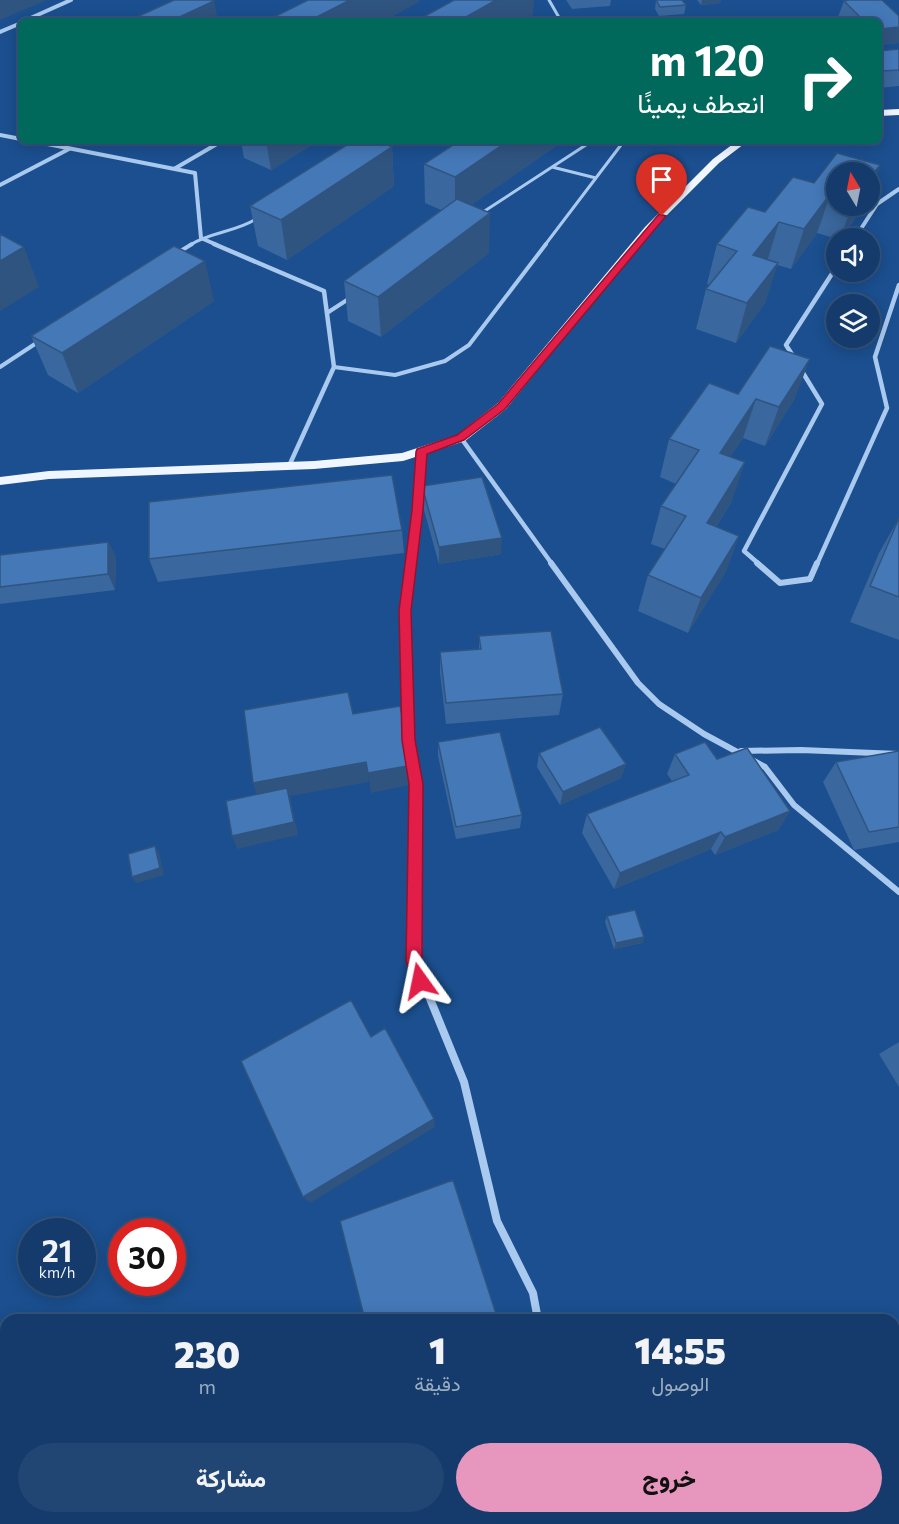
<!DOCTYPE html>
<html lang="ar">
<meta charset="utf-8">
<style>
body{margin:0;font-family:Commissioner,Vazirmatn,sans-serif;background:#214673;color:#f1f3f6;direction:rtl;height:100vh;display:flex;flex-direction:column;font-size:22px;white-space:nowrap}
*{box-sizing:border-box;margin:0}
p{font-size:20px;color:#9dadc1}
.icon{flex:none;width:33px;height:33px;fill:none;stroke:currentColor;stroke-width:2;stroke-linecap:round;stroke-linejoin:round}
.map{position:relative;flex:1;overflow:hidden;direction:ltr}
.details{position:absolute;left:0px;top:1314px;width:900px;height:210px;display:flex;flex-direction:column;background:#143b6b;border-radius:18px 18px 0 0;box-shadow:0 3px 15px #0003,0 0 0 2px #33557e;direction:rtl}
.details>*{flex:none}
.hud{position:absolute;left:18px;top:18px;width:864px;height:126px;border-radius:9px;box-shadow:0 3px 15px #0003,0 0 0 2px #33557e;direction:rtl;background:#00695c;color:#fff;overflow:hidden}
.needle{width:39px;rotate:350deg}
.fabs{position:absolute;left:826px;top:162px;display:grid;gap:12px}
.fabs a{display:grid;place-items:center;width:54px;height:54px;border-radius:50%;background:#143b6b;box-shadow:0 3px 15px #0003,0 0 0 2px #33557e;font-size:30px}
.speed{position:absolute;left:18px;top:1218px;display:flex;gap:12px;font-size:30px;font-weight:700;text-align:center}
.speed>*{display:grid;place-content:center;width:78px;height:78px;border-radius:50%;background:#143b6b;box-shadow:0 3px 15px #0003,0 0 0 2px #33557e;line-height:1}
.speed small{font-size:15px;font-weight:400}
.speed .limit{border:9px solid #d22;background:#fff;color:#111}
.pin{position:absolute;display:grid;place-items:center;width:51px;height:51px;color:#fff;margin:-62px -26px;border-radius:50% 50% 50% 0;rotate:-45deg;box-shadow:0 0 6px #0007}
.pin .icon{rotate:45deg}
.me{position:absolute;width:66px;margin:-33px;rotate:348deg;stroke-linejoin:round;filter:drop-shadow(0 0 4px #0008)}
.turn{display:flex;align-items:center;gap:21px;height:126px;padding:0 18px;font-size:27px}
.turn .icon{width:78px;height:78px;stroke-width:2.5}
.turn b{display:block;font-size:42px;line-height:51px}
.eta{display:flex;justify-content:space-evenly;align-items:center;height:102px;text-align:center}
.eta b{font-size:36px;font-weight:800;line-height:42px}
.button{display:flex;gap:12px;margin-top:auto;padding:12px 18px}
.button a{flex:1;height:69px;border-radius:36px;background:#e797bd;color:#111;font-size:24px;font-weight:800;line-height:69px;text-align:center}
.button a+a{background:#214673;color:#f1f3f6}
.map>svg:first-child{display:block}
</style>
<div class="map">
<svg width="899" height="1524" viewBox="0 0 899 1524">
<rect width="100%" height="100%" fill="#1b4f8f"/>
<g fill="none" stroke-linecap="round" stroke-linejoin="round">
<path stroke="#a9c9ee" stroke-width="3" d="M549 0 561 21
M552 167 596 178
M480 214 592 141
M190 245C210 232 236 232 256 219
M545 245 624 141"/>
<path stroke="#a9c9ee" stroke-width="4" d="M179 252 192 244
M327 313 350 298
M0 367 38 342
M334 367 395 375 445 361 469 345 546 244"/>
<path stroke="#a9c9ee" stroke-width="4" d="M24 21 71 0
M0 32 21 23
M0 135 21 139
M32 141 195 173 201 238 217 245
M174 169 222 141
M0 185 69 149
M855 238 877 204 899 189"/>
<path stroke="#a9c9ee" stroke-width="4.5" d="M214 244 324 291 334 367 289 466
M795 359 786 345 837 266
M461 438 552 564
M411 564 421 452
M759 564 744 551 822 404 800 368
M817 564 887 408 875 357 899 285"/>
<path stroke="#a9c9ee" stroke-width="6" d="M411 563 405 611 408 740 416 784 414 961 422 981
M551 563 638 683 659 704 704 734 765 767 794 805 899 892
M757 563 780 583 810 579 817 563
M741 751 801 750 899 754"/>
<path stroke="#a9c9ee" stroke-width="8" d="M422 979 464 1082 497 1221 533 1293 538 1320
M578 1518 579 1524"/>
<path fill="#f0f6ff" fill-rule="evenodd" d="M899 109V115L879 116V110Z
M737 141H748L719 163 651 231 506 409 465 441 403 461 314 469 49 479 0 485V477L49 471 314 461 402 453 457 435 498 403 645 227 713 159Z"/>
</g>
<path fill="#3a679d" d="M566 0H611L610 6 572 9Z
M656 0 686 5 684 14 659 16 655 9Z
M697 0H721L720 3 701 5Z
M844 1 899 16V43L879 45V21H842L838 17Z
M899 49V86L879 88V51Z
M241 141H318L271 170 244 158Z
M459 141H563L471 205 489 253 381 337 348 321 344 281 441 210 425 203 424 164Z
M392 147 394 186 287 260 258 246 250 206Z
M837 153 880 165 870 192V172H837V206H864L841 238H837V239L817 233 791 269 777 265 765 303 736 343 696 329 706 289 710 285 707 284 717 244 748 207 765 212 793 177 814 183Z
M214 301 78 393 48 375 31 336Z
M738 394 795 398 765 446 743 438 730 457 732 501 716 527 739 536 725 573 688 633 638 611 648 575 665 549 651 544 661 506 676 484 660 477 669 439Z
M422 486 501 554 439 564 422 503Z
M899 518V640L850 622 879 553Z
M402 530 404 553 158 582 149 559Z
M108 542 116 558 115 590 0 604V555Z
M479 636 563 694 559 715 446 724 440 673V652L479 649Z
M438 742 522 815 520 828 456 839 438 756Z
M899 751V842L854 850 823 782 836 762Z
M539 753 626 764 621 778 560 805 537 767Z
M675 754 717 759 790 811 778 830 715 855 711 849 614 889 582 833 587 814 672 781 667 774Z
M607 916 644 937 642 943 614 949 605 922Z
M899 1042V1087L879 1054Z"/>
<path fill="#305480" d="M0 0H47L0 20Z
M350 0H419V2L384 21H309Z
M496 0H534L533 15 523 21H459Z
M702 0H721L720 3 701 5Z
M214 1 218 21H171Z
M899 27V43L879 45V29Z
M266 141H318L271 170Z
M508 141H563L455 216V177Z
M392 147 394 186 287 260 281 220Z
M880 165 870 192V178Z
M831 193 817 233 791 269 804 229Z
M852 206H864L840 238Z
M490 213 489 253 381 337 378 297Z
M779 222 767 262 753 255Z
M24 247 39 287 0 311V261Z
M205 261 214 301 78 393 62 353Z
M778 263 765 303 736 343 747 303Z
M810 359 795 398 765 446 779 407Z
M756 399 743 438 708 491 720 453Z
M745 462 732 501 695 560 707 523Z
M739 536 725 573 688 633 701 598Z
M502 538 501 554 439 564V547Z
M108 542 116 558 115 590 108 574Z
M366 762 369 782 290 796 298 835 237 849 232 836 259 802 253 783Z
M626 764 621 778 560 805 563 792Z
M413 765 414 784 371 793 368 773Z
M790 811 778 830 715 855 725 837Z
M721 832 711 849 614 889 620 873Z
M155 846 159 852 164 875 136 883 132 877Z
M644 937 642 943 614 949 616 943Z
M434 1119 435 1127 310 1203 303 1197Z"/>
<path fill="#4478b7" stroke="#305480" stroke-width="1.5" d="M174 0H212L214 1 171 21H128Z
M308 0H350L309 21H266Z
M454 0H496L459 21H416Z
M656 0H682L686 5 660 7Z
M849 0H882L899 16V27L879 29V21H864L844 1Z
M752 17 754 21H717L716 20Z
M899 49V70L882 71 879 68V51Z
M353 141H378L392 147 281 220 250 206Z
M459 141H508L455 177 424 164Z
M837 153 880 165 870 178V172H837V195L831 193 804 229 779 222 753 255 778 263 747 303 706 289 737 251 717 244 748 207 765 212 793 177 814 183Z
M457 199 490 213 378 297 344 281Z
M0 234 24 247 0 261Z
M174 246 205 261 62 353 31 336Z
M770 346 810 359 779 407 756 399 720 453 745 462 707 523 739 536 701 598 648 575 686 516 661 506 699 450 669 439 709 383 738 394Z
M392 475 402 530 149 559V502Z
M482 477 502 538 439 547 422 486Z
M899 518V597L870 586Z
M108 542V574L0 587V555Z
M551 631 563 694 446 703 440 652 481 649 479 636Z
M348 692 353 714 400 706 413 765 368 773 366 762 253 783 244 710Z
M600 727 626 764 563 792 539 753Z
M500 732 522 815 456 827 438 742Z
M705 742 717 759 747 748 790 811 725 837 721 832 620 873 587 814 689 775 675 754Z
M899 751V827L869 832 836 762Z
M287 788 294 822 232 836 226 801Z
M155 846 160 868 132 877 128 854Z
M635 910 644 937 616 943 607 916Z
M351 1000 371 1037 385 1028 434 1119 303 1197 241 1061Z
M453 1180 498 1320H365L340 1221Z"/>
<path fill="#e11d48" stroke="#92132f" stroke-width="1.5" d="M659 214 666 216 505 409 464 440 427 454 423 510 411 611 415 740 423 784 422 961 428 981 426 986 420 988 415 986 406 961 409 784 402 740 399 611 412 510 416 452 417 449 457 435 498 404Z"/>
</svg>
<div class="fabs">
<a><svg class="needle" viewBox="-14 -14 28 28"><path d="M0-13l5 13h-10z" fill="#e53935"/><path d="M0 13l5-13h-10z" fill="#9dadc1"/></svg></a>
<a><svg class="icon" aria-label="sound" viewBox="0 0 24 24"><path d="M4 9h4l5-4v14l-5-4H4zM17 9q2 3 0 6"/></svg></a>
<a><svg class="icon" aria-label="layers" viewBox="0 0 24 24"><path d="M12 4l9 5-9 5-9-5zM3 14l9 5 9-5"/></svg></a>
</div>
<div class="speed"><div>21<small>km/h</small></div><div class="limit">30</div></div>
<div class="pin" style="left:662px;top:216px;background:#d93025"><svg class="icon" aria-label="arrive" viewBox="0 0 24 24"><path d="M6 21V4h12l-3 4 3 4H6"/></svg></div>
<svg class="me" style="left:420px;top:981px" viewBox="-20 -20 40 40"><path d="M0-17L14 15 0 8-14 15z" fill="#e11d48" stroke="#fff" stroke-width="4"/></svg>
<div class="hud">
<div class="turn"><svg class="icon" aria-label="right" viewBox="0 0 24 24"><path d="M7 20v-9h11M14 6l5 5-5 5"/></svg><div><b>120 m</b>انعطف يمينًا</div></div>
</div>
<section class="details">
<div class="eta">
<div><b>14:55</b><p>الوصول</p></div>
<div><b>1</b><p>دقيقة</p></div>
<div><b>230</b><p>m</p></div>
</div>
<div class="button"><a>خروج</a><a>مشاركة</a></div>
</section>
</div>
